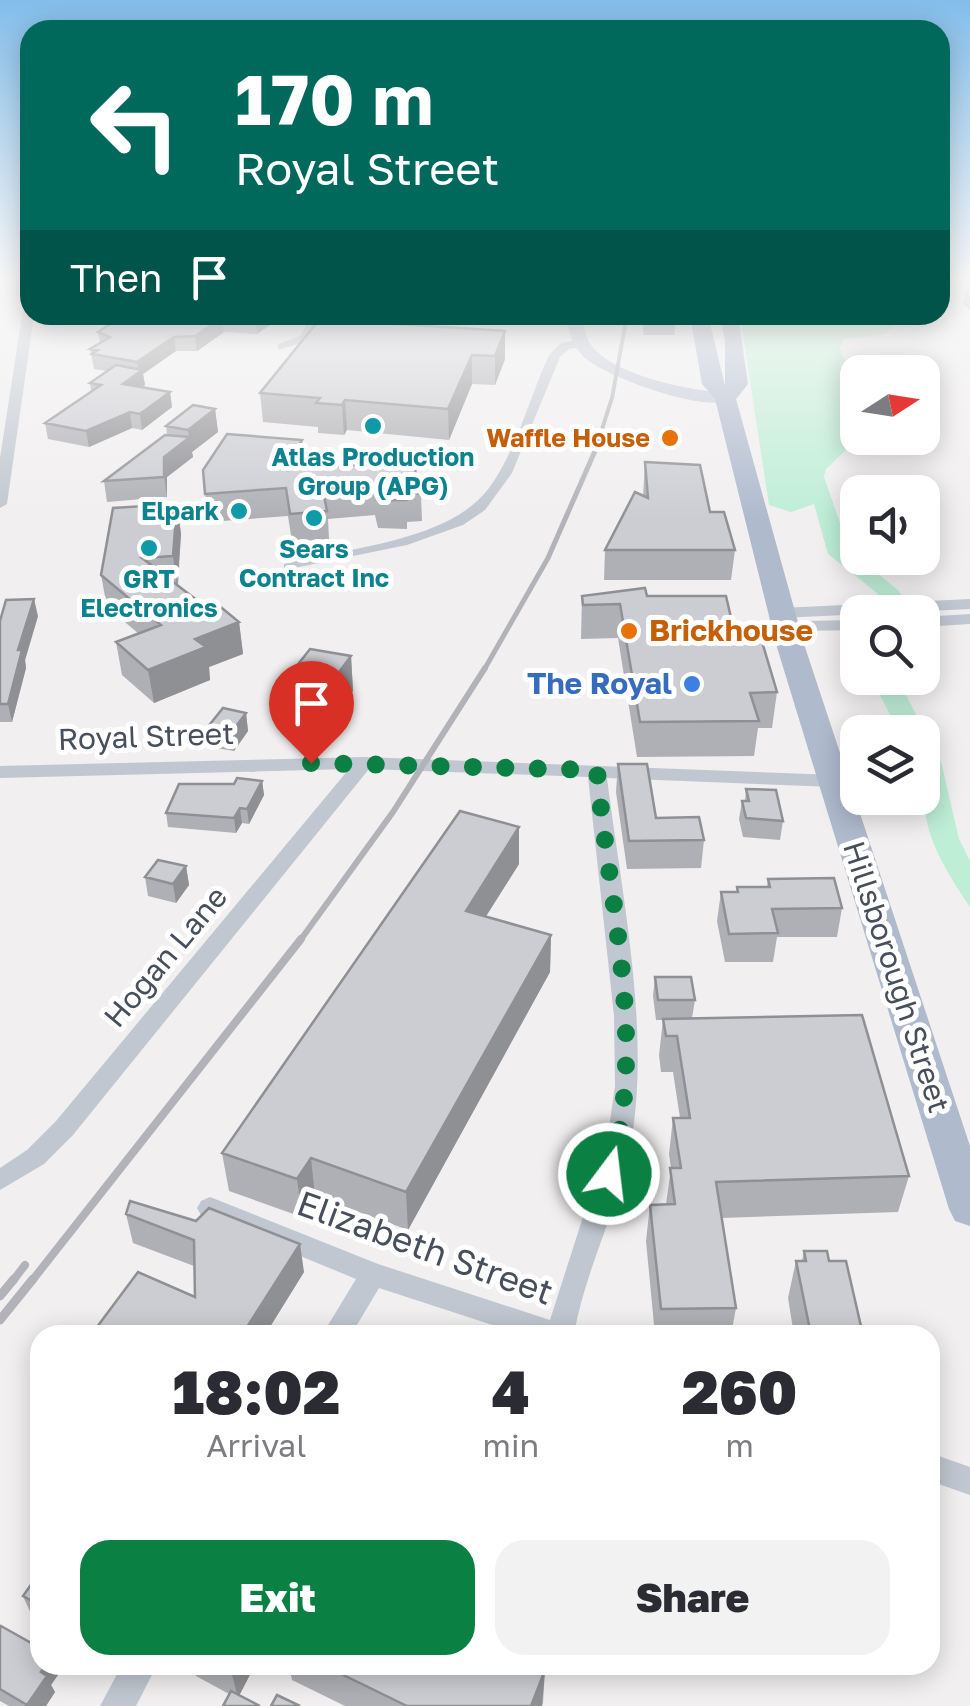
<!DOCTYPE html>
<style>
body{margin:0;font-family:"Golos Text",sans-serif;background:#f2f2f3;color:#2b2b33;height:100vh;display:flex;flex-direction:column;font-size:38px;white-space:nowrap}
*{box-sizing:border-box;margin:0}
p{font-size:32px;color:#7c7c81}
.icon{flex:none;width:55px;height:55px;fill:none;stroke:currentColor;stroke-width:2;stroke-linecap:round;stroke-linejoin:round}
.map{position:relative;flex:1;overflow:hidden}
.panel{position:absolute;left:30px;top:1325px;width:910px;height:350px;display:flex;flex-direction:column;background:#fff;border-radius:30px;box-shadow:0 5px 25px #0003}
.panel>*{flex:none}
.hud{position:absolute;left:20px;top:20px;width:930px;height:305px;border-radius:30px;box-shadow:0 5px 25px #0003;background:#00695c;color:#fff;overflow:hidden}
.needle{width:65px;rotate:78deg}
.buttons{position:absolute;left:840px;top:355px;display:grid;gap:20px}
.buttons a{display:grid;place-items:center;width:100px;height:100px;border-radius:20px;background:#fff;box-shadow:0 5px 25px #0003;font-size:50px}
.pin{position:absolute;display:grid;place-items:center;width:85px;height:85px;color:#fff;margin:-102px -42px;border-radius:50% 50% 50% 0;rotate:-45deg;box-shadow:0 0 10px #0007}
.pin .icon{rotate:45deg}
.me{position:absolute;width:110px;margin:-55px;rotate:15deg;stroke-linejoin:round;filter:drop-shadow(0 0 8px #0008)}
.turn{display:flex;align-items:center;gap:35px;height:210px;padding:0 50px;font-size:45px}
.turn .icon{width:130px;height:130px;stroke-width:2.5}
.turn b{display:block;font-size:70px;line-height:85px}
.then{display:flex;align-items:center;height:95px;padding:0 50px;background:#0003;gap:20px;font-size:38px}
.eta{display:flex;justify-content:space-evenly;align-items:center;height:170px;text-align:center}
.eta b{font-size:60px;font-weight:800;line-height:70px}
.button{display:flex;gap:20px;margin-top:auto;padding:20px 50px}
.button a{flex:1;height:115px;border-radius:30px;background:#0b8043;color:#fff;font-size:40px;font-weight:800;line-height:115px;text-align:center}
.button a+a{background:#f2f2f3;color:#2b2b33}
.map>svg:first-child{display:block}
</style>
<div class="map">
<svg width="970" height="1706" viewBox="0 0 970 1706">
<rect width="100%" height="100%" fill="#f1efef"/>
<path fill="#beeed6" d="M740 315H895L898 322 883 335 844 339 840 348 844 359 859 369 857 418 849 427 850 446 826 469 824 477 850 552 898 590 913 612H889L877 593 828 554 814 504 791 512 769 505Z
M871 678H897L941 762 959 839 970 861V907C921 834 922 818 922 732H899Z"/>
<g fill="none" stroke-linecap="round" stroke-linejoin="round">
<path fill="#c0c7d0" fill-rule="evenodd" d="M30 300V315H34L7 504 0 508V458L24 303Z
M312 315H324L308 341 278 350V344L300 336Z
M582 339 588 343 586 346 569 349 560 357 512 473 485 510 463 525 407 545 284 570V564C345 548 449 542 489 488 517 450 529 398 549 355L561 343Z
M970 599V609L781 618 773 613 781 608Z
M970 614V624L922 627V617Z
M858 620V630L802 631 794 626 802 621Z
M364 757 834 775 843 781 834 787 607 778C621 891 650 1025 632 1137 621 1204 585 1268 574 1335H523L379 1288 351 1335H322L356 1279 201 1215 197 1208 201 1201 210 1197 378 1264 550 1320 607 1142 615 1086 614 1016 588 777 369 769 73 1135 44 1164 0 1190V1168L27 1150 56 1121 349 769 0 778V766Z
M930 1453 970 1467V1495L930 1481Z
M122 1665H157L136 1706H100Z"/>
<path fill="#c2c9d7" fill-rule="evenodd" d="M565 315H581C584 325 585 337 591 345 614 376 689 390 725 393L734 398C710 416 607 377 585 358 572 346 569 331 565 315Z"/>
<path fill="#afbacd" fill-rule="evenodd" d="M690 315H708L725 386V340L720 315H738L748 384 736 399 804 644 970 1146V1226L955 1221 949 1209 776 644 715 399 702 384Z"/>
<path stroke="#b1b3b9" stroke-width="4" d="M594 454 612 398 627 315"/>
<path stroke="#b1b3b9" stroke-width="5" d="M484 670 548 558 595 451"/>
<path stroke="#b1b3b9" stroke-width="6" d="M299 942 393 812 485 668"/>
<path stroke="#b1b3b9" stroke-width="8" d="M12 1282 25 1265
M31 1282 301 939"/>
<path stroke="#b1b3b9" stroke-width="9" d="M0 1296 14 1279
M0 1320 33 1279"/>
</g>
<path fill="#afb0b5" d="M968 280H970V310L963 304Z
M61 315H277V320L257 334 224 332 197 351H176L143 374 145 385 142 387 170 392 172 407 142 430 132 428 89 447 48 439 45 423 91 391 90 383 107 371 94 369 90 349 100 343 98 332 109 325 61 317Z
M641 315H674L676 321 674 335H644Z
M385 316 380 323 505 331V359L495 385 472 384 449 440 347 430 344 435 318 433V427L263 422 260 393Z
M215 409 218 432 192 452 193 457 167 477V497L107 502 104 481 167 435 166 426Z
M302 440 304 467 303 469 421 493 422 521 407 522V529L378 528 375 515 328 519 329 539 292 542 288 516 209 522 205 494Z
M645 462 710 512 735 550 731 580H604L605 550 643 496Z
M177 504 181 534 178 586 207 608 239 622 243 654 209 667 210 680 154 703 122 675 116 642 139 634 107 607 101 575Z
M582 596H647L735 635 777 692 772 728H758L754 756 637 757 618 638 581 639Z
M38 616 25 660 26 668 12 722H0V621Z
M351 656 353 691 319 738 278 730 274 695Z
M246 713 248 731 234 751 210 747 207 728Z
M618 764 656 818 704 840 701 868 627 869 616 792Z
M262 781 264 795 249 824 242 823 236 833 168 827 166 813 234 784Z
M746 789 783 821 780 840 743 837 739 819 742 801H745Z
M519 827V864L486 916 551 935 550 972 408 1230 315 1196 302 1217 229 1191 222 1153Z
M186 866 189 885 176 903 148 896 145 877Z
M768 879 842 908 837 937H777L773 962H725L717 921 721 892H736L737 887H767Z
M655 977 695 1000 692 1018 909 1176 898 1212 721 1218 736 1308 731 1335H655L646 1241 650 1205 666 1204 671 1168 669 1154 673 1118H680L673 1072H661L659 1055 663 1020H656L653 996Z
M126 1214 304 1272 265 1335H91L195 1297 194 1266 133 1243Z
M804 1251 829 1261 863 1335H794L788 1298 796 1261H802Z
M40 1572V1618L31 1614 23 1596Z
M0 1628 40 1665H57L60 1672 51 1685 55 1692 46 1706H9L0 1701Z
M192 1665H255L239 1695 229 1694 196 1676Z
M289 1665H534L545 1670 543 1703 542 1706H345L292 1680Z"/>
<path fill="#8f9094" d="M263 315H277V320L257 334 256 320Z
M368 315 385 316 365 350 364 322Z
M222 318 224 332 197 351 195 336Z
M505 331V359L495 385V356Z
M174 337 176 351 143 374 145 385 125 399 123 384 139 373 137 362Z
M472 355V384L449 440 448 409Z
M170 392 172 407 142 430 140 414Z
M345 400 347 430 344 435 342 405Z
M215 409 218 432 192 452 193 457 167 477V497L164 477V457L189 438 188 430Z
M130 412 132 428 89 447 86 431Z
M302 440 304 467 303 469 288 470 296 449Z
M177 504 181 534 177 588 173 556Z
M34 599 38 616 25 660 26 668 12 722 8 704 18 650Z
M239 622 243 654 209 667 210 680 154 703 148 670 195 639Z
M351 656 353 691 319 738 316 703Z
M246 713 248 731 234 751 231 733Z
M262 781 264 795 249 824 247 809Z
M240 808 242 823 236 833 234 818Z
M519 827V864L466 948V911Z
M186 866 189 885 176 903 173 884Z
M551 935 550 972 408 1230 406 1192Z
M311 1158 315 1196 302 1217 297 1179Z
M300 1244 304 1272 265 1335H242Z
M46 1665H57L60 1672 51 1685 55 1692 46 1706H28L41 1672Z
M230 1665H255L238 1698 230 1667Z
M545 1670 542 1706H531Z"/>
<path fill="#cccdd3" stroke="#8f9094" stroke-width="2.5" d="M124 315H263L256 320 222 318 195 336 174 337 137 362 92 354 98 350 90 349 110 337 98 332Z
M323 315H368L364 322 505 331 495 356 472 355 448 409 345 400 342 405 316 403 320 398 260 393Z
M644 315H674L676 321H645Z
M116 365 142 370 123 384 170 392 140 414 130 412 86 431 45 423 101 385 90 383Z
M193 405 215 409 188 430 166 426Z
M227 434 302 440 296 449H301L288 470 413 461 421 493 404 494 406 500H377L374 487 323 491 327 511 290 514 286 488 205 494 203 470Z
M165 435 190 437 164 457V477L104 481Z
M645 462 700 465 710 512H724L735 550H605L635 492 648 498Z
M177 504 173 556 142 558 207 608 217 604 239 622 195 639 206 647 148 670 116 642 161 625 101 575 113 508Z
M645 588 647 596H726L735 635H760L777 692 750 693 759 721 640 722 620 604 583 605 582 596Z
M34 599 18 650H22L8 704H0V621L6 600Z
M310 649 351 656 316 703 274 695Z
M223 708 246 713 231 733 207 728Z
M618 764H647L656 818 699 817 704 840 629 841Z
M237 778 262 781 247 809 240 808 234 818 166 813 179 784H234Z
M746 789 776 790 783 821 746 818 742 801H749Z
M460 811 519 827 466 911 551 935 406 1192 311 1158 297 1179 222 1153Z
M158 860 186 866 173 884 145 877Z
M834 878 842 908 772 909 778 933 729 934 721 892H738L737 887H770L768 879Z
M655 977H691L695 1000H658Z
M862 1015 909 1176 716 1182 736 1308 661 1309 650 1205 675 1204 670 1168H681L673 1118H690L677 1036H666L663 1019Z
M130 1201 196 1221 209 1208 300 1244 242 1335H91L138 1272 195 1297 194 1240 126 1214Z
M804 1251H827L829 1261H846L863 1335H811L796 1261H806Z
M40 1572V1605L23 1596Z
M1 1626 40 1648V1665H46L41 1672 47 1676 27 1705 0 1689V1628Z
M323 1665H534L545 1670 531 1706H407Z
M231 1691 260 1706H223Z
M277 1695 300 1706H271Z"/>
<linearGradient id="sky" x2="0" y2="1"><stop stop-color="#83bde9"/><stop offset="0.54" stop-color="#f9f8f8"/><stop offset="1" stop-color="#f9f8f8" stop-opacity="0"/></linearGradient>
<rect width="970" height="519" fill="url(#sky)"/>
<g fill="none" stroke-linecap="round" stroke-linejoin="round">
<path stroke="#0b8043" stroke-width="18" stroke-dasharray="0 32.4" d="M311 763 597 770C608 901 649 1046 609 1174"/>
</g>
<g fill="#0f9aa8" stroke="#fff" stroke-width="4">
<circle cx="373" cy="426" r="10"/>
<circle cx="239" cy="511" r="10"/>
<circle cx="314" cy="518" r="10"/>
<circle cx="149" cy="548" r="10"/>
</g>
<g fill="#e8710a" stroke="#fff" stroke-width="4">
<circle cx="670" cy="438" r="10"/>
<circle cx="629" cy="631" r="10"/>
</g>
<circle fill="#3f7fe0" stroke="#fff" stroke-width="4" cx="692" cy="684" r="10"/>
<g text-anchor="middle" stroke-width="10" stroke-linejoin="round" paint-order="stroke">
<g font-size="25" font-weight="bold" fill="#c56008" stroke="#fff" text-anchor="end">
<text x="650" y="447">Waffle House</text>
</g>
<g font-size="25" font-weight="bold" fill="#0d838f" stroke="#fff">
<text x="373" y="466">Atlas Production<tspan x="373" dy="29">Group (APG)</tspan></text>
<text x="219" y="520" text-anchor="end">Elpark</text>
<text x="314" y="558">Sears<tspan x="314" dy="29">Contract Inc</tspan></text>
<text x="149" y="588">GRT<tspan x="149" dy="29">Electronics</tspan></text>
</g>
<g font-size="30" font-weight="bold" fill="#c56008" stroke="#fff" text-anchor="start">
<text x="649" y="641">Brickhouse</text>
</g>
<g font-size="30" font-weight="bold" fill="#366cbe" stroke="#fff" text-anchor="end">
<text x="672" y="694">The Royal</text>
</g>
<g font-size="30" fill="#474f5c" stroke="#fff">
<text transform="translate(146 737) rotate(-2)" y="10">Royal Street</text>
<text transform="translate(166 957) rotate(-50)" y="10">Hogan Lane</text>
<text transform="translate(896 977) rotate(72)" y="10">Hillsborough Street</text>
</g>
<g font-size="35" fill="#474f5c" stroke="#fff">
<text transform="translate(425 1248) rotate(20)" y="12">Elizabeth Street</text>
</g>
</g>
</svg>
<div class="buttons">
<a><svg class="needle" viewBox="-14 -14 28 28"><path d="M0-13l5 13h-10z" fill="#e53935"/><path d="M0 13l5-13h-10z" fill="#7c7c81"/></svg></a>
<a><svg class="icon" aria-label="sound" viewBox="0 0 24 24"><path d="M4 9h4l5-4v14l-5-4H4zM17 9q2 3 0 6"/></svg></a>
<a><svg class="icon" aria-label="search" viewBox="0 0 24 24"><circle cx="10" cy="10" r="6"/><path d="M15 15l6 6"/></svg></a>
<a><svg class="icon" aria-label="layers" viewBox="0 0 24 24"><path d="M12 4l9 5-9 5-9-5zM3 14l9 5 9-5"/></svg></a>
</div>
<div class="pin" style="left:311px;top:763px;background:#d93025"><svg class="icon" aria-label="arrive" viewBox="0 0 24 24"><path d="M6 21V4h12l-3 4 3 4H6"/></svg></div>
<svg class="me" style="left:609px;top:1174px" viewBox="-20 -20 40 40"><circle r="17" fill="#0b8043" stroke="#fff" stroke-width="3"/><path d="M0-11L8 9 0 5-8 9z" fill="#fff"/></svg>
<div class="hud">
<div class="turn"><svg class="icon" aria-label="left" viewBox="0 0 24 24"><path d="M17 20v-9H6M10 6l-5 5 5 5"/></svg><div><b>170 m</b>Royal Street</div></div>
<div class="then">Then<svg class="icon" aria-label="arrive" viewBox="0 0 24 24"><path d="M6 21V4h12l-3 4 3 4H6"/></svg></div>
</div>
<section class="panel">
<div class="eta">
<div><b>18:02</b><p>Arrival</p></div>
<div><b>4</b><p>min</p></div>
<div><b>260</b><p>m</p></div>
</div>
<div class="button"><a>Exit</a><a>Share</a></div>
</section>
</div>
